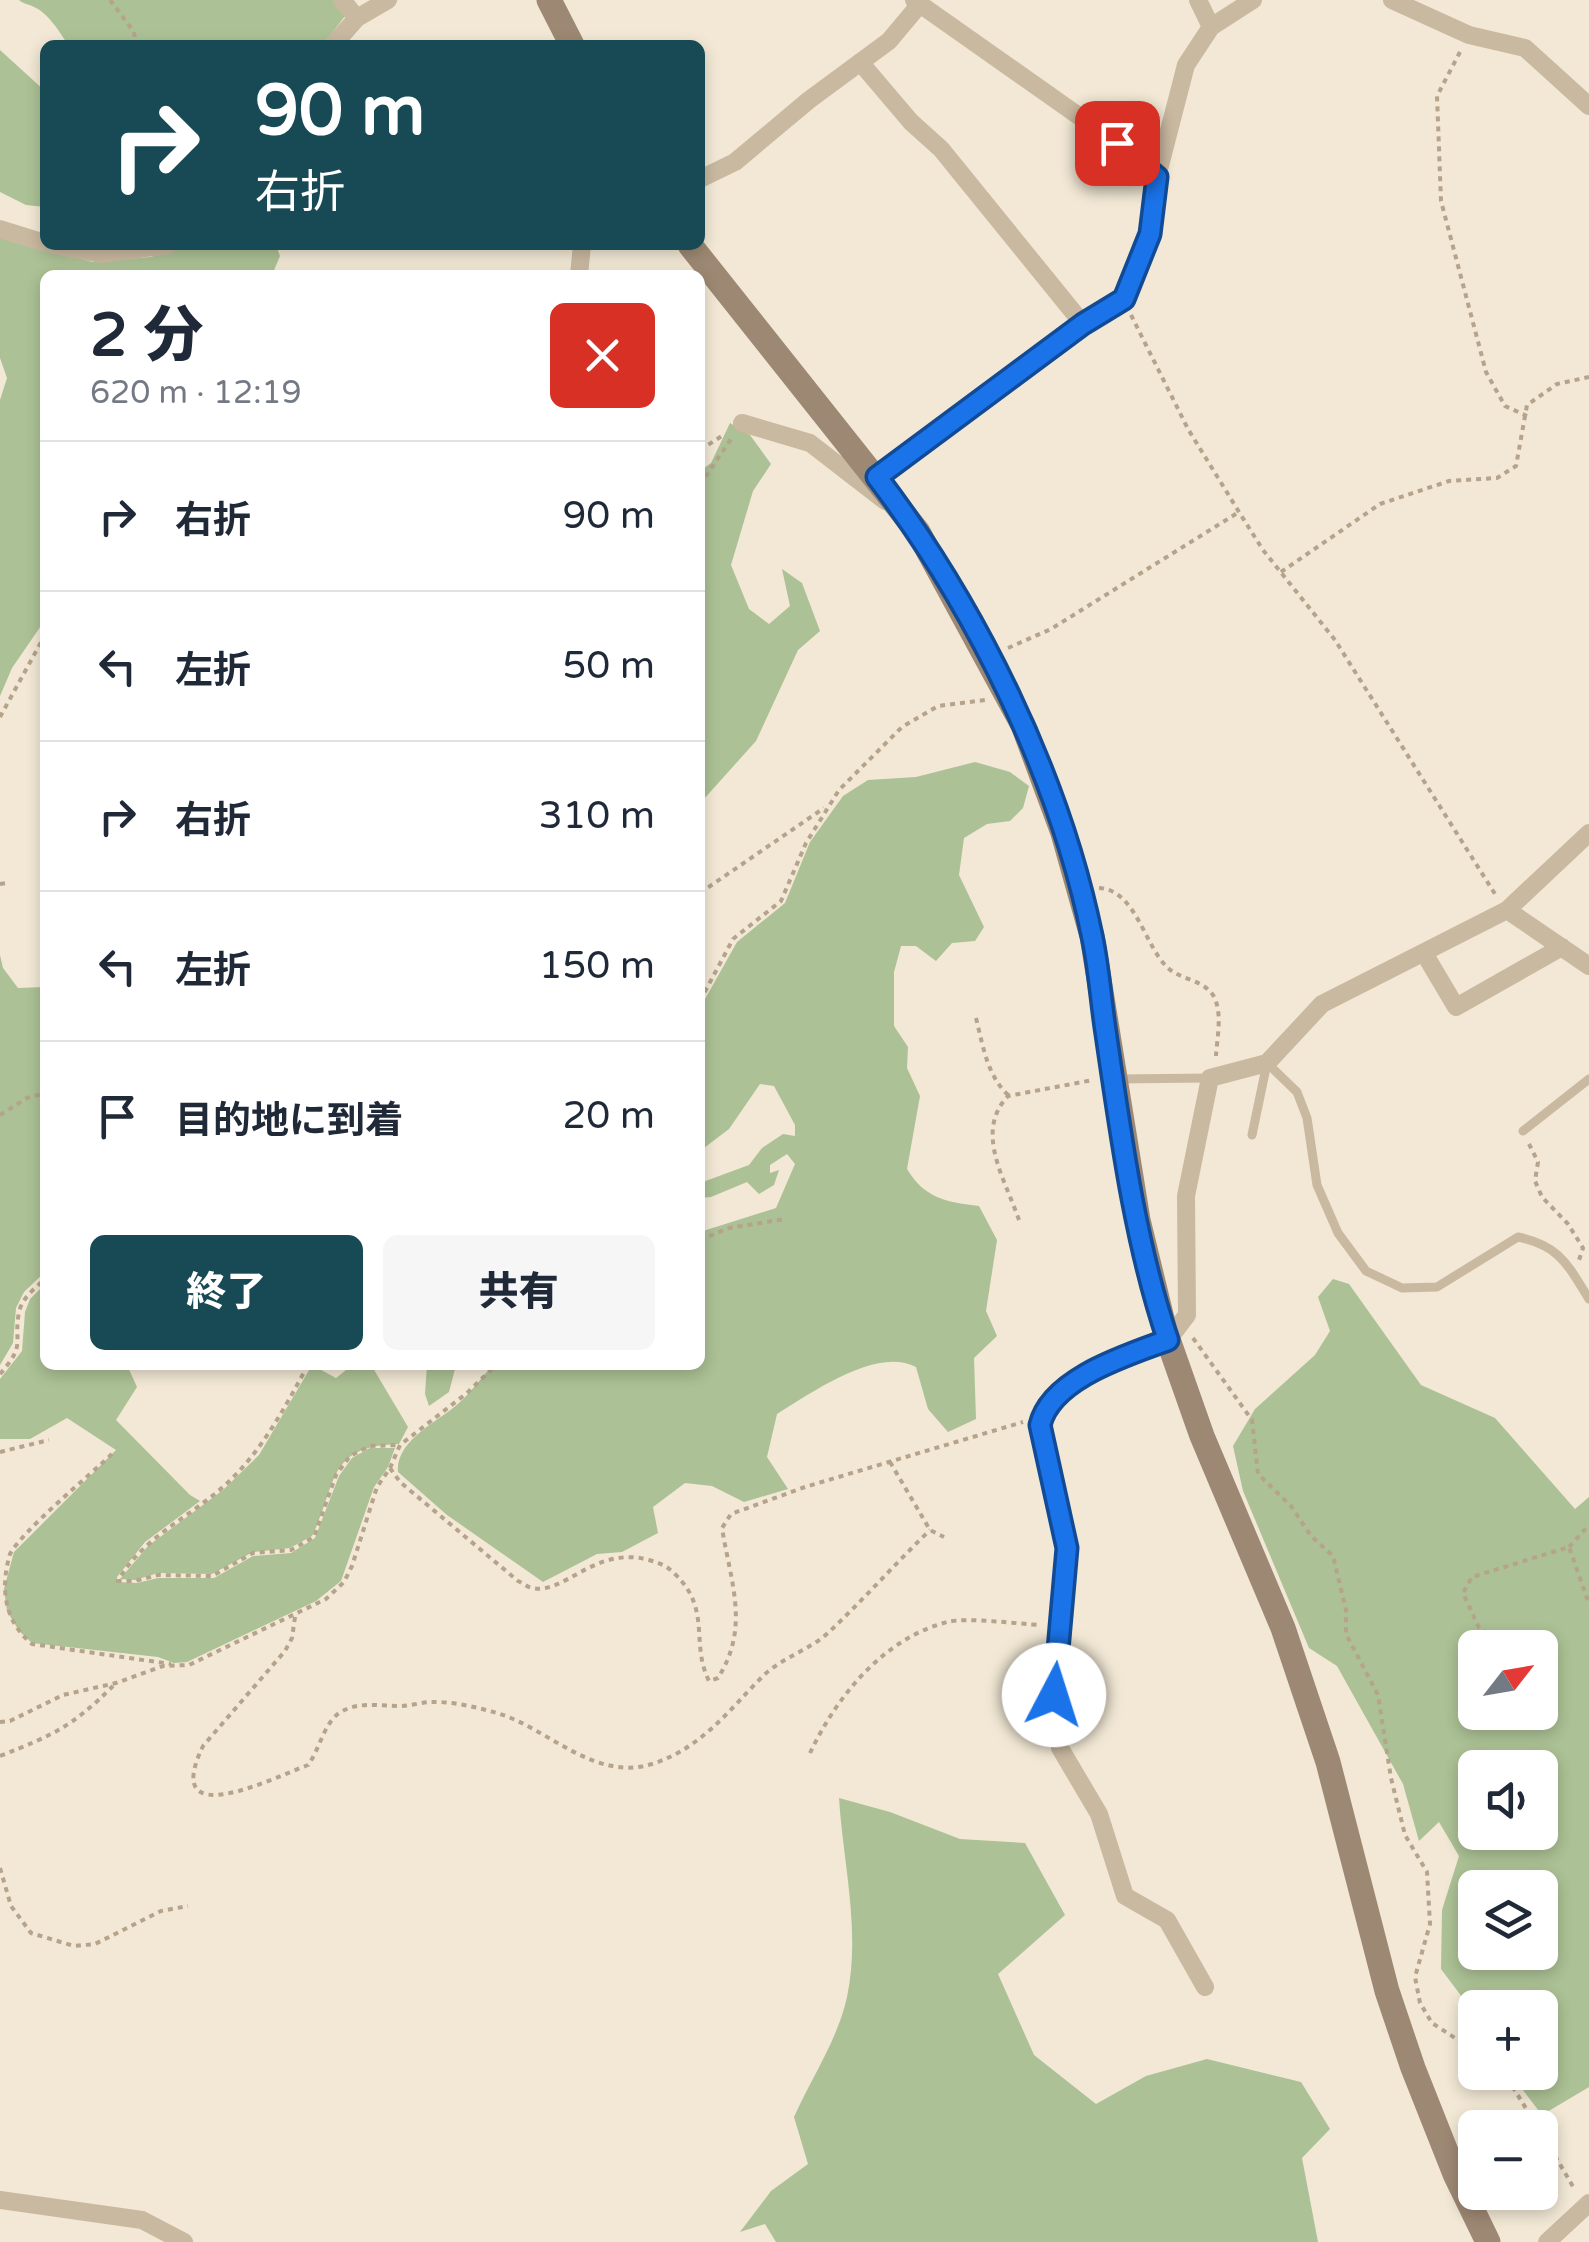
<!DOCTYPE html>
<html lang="ja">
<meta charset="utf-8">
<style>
body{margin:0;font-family:"Varela Round","Noto Sans JP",sans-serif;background:#f6f6f7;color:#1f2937;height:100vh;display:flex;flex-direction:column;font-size:38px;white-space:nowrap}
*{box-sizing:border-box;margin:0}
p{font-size:32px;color:#747a83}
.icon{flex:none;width:55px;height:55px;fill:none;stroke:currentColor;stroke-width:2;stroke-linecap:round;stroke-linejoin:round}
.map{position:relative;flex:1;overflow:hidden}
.sheet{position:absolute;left:40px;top:270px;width:665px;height:1100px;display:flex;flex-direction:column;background:#fff;border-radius:15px;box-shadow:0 5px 15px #0003}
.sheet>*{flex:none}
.guide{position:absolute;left:40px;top:40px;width:665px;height:210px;border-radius:15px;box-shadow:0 5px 15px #0003;background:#184a56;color:#fff;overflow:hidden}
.needle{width:65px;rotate:59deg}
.controls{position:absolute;left:1458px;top:1630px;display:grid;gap:20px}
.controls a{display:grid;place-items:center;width:100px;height:100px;border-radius:15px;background:#fff;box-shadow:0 5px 15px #0003;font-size:50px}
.pin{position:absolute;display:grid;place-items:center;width:85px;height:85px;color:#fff;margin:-42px;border-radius:20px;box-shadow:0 5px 15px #0006}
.me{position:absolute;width:110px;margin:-55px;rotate:5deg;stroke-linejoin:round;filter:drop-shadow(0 0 8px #0008)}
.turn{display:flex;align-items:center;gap:35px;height:210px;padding:0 50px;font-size:45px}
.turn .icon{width:130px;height:130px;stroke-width:2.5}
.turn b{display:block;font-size:70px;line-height:85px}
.round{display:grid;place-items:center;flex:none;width:105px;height:105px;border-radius:15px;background:#f6f6f7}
.overview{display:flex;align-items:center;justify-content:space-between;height:170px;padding:0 50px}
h1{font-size:60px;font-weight:800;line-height:75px}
.cta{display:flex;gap:20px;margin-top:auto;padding:20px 50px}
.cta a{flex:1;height:115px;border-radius:15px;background:#184a56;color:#fff;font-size:40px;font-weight:800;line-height:115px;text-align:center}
.cta a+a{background:#f6f6f7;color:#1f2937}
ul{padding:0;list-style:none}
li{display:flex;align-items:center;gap:30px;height:150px;padding:0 50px;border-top:2px solid #e0e1e3}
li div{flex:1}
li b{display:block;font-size:38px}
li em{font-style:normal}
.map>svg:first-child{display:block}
</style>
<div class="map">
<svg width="1589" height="2242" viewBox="0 0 1589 2242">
<rect width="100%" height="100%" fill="#f2e8d5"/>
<path fill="#acc195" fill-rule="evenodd" d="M19 0H333L345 16 323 45H68C60 32 48 13 34 7 29 4 23 4 19 0Z
M0 50 45 91V207L26 205 0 192Z
M0 234 92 262 151 257 181 245H276L280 256 272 275H45V620L12 668 0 696V400L7 378 0 358Z
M730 423 750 435 771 464 753 491 731 565 749 609 769 624 790 606 782 569 802 583 820 631 798 650 756 741 703 800 700 810V471L711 463Z
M975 762 1010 772 1029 786 1023 808 1010 821 987 824 964 838 959 875 984 927 975 941 952 943 936 961 916 946H901L894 972V1026L908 1047 907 1068 920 1096 907 1169C925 1199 947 1202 979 1206L997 1240 986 1311 997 1336 974 1358 976 1419 948 1432 928 1409 916 1367C877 1346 811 1393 777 1414L767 1457 788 1489 744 1502 712 1486 685 1483 653 1507 658 1533 622 1552 597 1554 543 1582 447 1515 398 1472C395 1440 440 1421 460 1402 472 1391 482 1377 493 1365H700V1232L776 1208 795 1164 787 1154 770 1165V1173L779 1170 774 1185 759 1194 747 1182 711 1197 700 1198V1183L749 1165 762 1148 783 1134 795 1136V1125L774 1086 760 1084 729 1129 700 1151V1008L737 942 785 903 810 842 843 796 868 780 916 777Z
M0 955 3 968 18 988 45 987V1272L24 1292 16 1308 13 1343 0 1365Z
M1333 1279 1349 1284 1421 1385 1495 1418 1575 1509 1589 1497V2087L1542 2115 1510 2073 1540 2072V2008L1492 2007 1465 2001 1441 1969 1442 1910 1459 1856 1439 1822 1419 1841 1403 1784 1337 1666 1309 1648 1243 1491 1233 1446 1255 1409 1315 1355 1330 1331 1318 1297ZM1475 1648H1540V1712H1475ZM1475 1768H1540V1832H1475ZM1475 1888H1540V1952H1475Z
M45 1284V1365H127L137 1387 116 1420 190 1495 200 1501 145 1542 117 1577V1582L137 1583 158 1578H214L253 1556 291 1553 315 1538 339 1476 352 1458 370 1448H395L388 1467 374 1487 341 1581 316 1601 187 1662 174 1663 158 1657 32 1643 19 1631 7 1611 4 1589 14 1552 116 1450 67 1418 30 1439H0V1379L22 1351 25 1312 30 1299Z
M312 1365 336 1378 346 1370 344 1365H408L399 1370 373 1368 408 1427 399 1444C326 1446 338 1483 312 1536L290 1548 253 1552 212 1574 158 1573 135 1580 120 1579 148 1546 223 1490 259 1455Z
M427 1365H456L449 1392 429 1406 425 1394Z
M839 1798 890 1812 960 1839 1025 1843 1065 1915 998 1974 1034 2055 1096 2104 1146 2076 1207 2059 1301 2082 1330 2129 1302 2158 1318 2242H776L765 2224 740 2232 771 2191 808 2164 794 2117C811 2079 838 2039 847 1997 861 1931 843 1863 839 1798Z"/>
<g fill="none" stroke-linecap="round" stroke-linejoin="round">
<path stroke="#b5a38b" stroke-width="4" stroke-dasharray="5 5" stroke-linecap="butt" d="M110 0 134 32 136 45
M1460 52 1437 96 1441 201 1486 372 1505 406 1527 416
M42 72 45 73
M1131 315 1188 429 1239 512 1263 550 1335 640 1495 894
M700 450 725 434
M700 485 731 439
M1281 572 1380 504 1449 481 1497 478 1516 466 1527 405 1557 384 1589 377
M1008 648 1051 629 1239 512
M0 717 45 635
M0 884 6 883
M1099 888C1136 890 1144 945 1167 967 1180 980 1202 979 1213 995 1223 1012 1217 1038 1216 1056
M700 893 824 808
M700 1001 733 939 781 901 806 843 839 790 902 727 938 706 985 700
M976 1018C983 1046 987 1075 1008 1095
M0 1115 27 1098 45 1093
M1529 1144 1538 1162 1535 1181 1542 1197 1568 1224 1583 1248 1579 1260
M1019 1220C1005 1179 974 1132 1008 1096L1093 1080
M700 1240 729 1228 785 1219
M1193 1338 1252 1420 1258 1474 1291 1506 1311 1536 1333 1556 1346 1610V1634L1378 1695 1391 1778 1405 1835 1427 1872 1430 1924 1415 1977 1420 2003 1432 2023 1475 2051
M308 1365C284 1409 261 1453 223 1487 188 1518 141 1539 118 1581H135L158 1575 212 1576 253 1553 291 1550 314 1537 336 1475 350 1456 370 1446 400 1445
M0 1374C27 1343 13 1344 19 1312 22 1298 35 1288 45 1279
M0 1452 49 1440
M112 1454C89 1476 23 1530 10 1554 0 1588 4 1621 32 1644L171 1664
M890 1462 930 1530 944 1537
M390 1468 400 1482 518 1581C523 1583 527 1587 532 1588 565 1595 595 1545 649 1560 660 1563 667 1566 675 1574 712 1610 690 1643 709 1681L718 1678C750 1627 731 1584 722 1528L731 1514 805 1487 1023 1422
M1569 1547 1589 1525
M295 1617 292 1638 285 1651 203 1746C160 1835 273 1778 308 1765 320 1749 323 1725 339 1713 358 1701 378 1706 399 1706 409 1706 419 1703 429 1702 451 1701 476 1707 497 1713 548 1728 594 1782 652 1764 702 1748 729 1710 764 1675 782 1658 809 1650 828 1633 863 1600 895 1564 930 1530
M1496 1639 1479 1628 1463 1593 1472 1577 1569 1547 1589 1604
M0 1722 10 1721 63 1695 116 1683 163 1666 189 1665 326 1599 344 1582 352 1566 377 1487 390 1468 400 1445 467 1393 496 1365
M810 1753C837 1696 883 1639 947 1622 968 1617 1018 1624 1041 1625
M0 1756C53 1735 72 1727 113 1686
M0 1868 11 1906 31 1933 74 1946 95 1944 161 1911 188 1906
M1499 2072 1511 2084 1538 2128
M1540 2130 1575 2190"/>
<path stroke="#cab9a1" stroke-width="9" d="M1267 1063 1297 1092 1307 1118 1317 1185 1338 1233 1366 1271 1402 1288 1437 1287 1518 1237C1560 1246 1567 1264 1589 1299
M1117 1079 1210 1078
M1523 1131 1589 1079
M1252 1135 1267 1063"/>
<path stroke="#cab9a1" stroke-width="18" d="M342 0 357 18
M914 0 1117 143 1157 177
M1198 0 1211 27
M1392 0 1469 35 1525 48 1589 106
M333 45 357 18 388 0
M860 62 911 122 941 149 1083 324
M700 179 735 162 809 100 889 41 920 4
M0 229 45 243
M53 245 101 254 168 245
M579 275 582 245
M742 423 810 443 885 501
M877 477 1083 324 1124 299 1149 234 1157 177 1186 65 1211 27 1253 0
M1507 910 1589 966
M1424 953 1456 1007 1562 947
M1205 1987 1167 1920 1125 1896 1099 1814 1060 1748 1054 1695 1067 1548 1040 1425 1042 1417 1059 1395 1103 1364 1168 1340 1187 1315 1186 1196 1210 1078 1267 1063 1322 1004 1507 910 1589 833
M0 2200 142 2220 184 2242
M1547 2242 1589 2203"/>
<path stroke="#9d8873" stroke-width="25" d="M549 0 572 45
M690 245 918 532 1023 725 1063 833 1092 936 1138 1220 1165 1331 1202 1436 1283 1628 1328 1762 1387 1991 1413 2068 1455 2174 1488 2242"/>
</g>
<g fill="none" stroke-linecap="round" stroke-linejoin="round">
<g stroke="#114b97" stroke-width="25">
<path id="route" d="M1054 1695 1067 1548 1040 1425C1051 1378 1128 1355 1168 1340 1135 1243 1121 1136 1106 1034 1101 1002 1099 968 1092 936 1059 775 976 607 877 477L1083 324 1124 299 1150 234 1157 177 1117 143"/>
</g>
<use href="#route" stroke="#1a73e8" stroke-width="18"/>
</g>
</svg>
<div class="controls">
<a><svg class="needle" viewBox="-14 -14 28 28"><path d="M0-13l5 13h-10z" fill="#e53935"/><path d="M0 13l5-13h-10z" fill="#747a83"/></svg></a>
<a><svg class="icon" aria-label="sound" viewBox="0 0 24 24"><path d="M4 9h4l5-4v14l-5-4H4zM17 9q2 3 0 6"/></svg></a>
<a><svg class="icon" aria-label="layers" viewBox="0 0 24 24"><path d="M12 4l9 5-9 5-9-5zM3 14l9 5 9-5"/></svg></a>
<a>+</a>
<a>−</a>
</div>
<div class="pin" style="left:1117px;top:143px;background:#d93025"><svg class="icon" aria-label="arrive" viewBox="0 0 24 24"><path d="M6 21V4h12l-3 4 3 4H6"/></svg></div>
<svg class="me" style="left:1054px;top:1695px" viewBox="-20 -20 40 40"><circle r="19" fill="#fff"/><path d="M0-13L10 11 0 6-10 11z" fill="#1a73e8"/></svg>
<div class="guide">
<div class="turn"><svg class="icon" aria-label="right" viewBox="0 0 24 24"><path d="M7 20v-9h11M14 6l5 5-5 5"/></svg><div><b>90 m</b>右折</div></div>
</div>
<section class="sheet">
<div class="overview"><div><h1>2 分</h1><p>620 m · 12:19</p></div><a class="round" style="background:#d93025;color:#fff"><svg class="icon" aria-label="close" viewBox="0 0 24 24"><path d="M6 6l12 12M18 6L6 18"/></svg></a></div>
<ul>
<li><svg class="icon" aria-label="right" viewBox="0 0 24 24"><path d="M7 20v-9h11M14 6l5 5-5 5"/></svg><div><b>右折</b></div><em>90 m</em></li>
<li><svg class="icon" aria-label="left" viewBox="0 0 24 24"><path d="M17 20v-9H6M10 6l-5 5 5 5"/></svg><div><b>左折</b></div><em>50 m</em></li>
<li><svg class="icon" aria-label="right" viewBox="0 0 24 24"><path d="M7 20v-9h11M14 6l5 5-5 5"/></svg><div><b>右折</b></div><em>310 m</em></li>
<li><svg class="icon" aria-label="left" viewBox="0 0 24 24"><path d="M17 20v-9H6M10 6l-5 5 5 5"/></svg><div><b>左折</b></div><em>150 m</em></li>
<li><svg class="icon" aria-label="arrive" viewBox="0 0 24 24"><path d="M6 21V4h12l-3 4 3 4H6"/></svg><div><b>目的地に到着</b></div><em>20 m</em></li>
</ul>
<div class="cta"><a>終了</a><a>共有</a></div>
</section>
</div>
